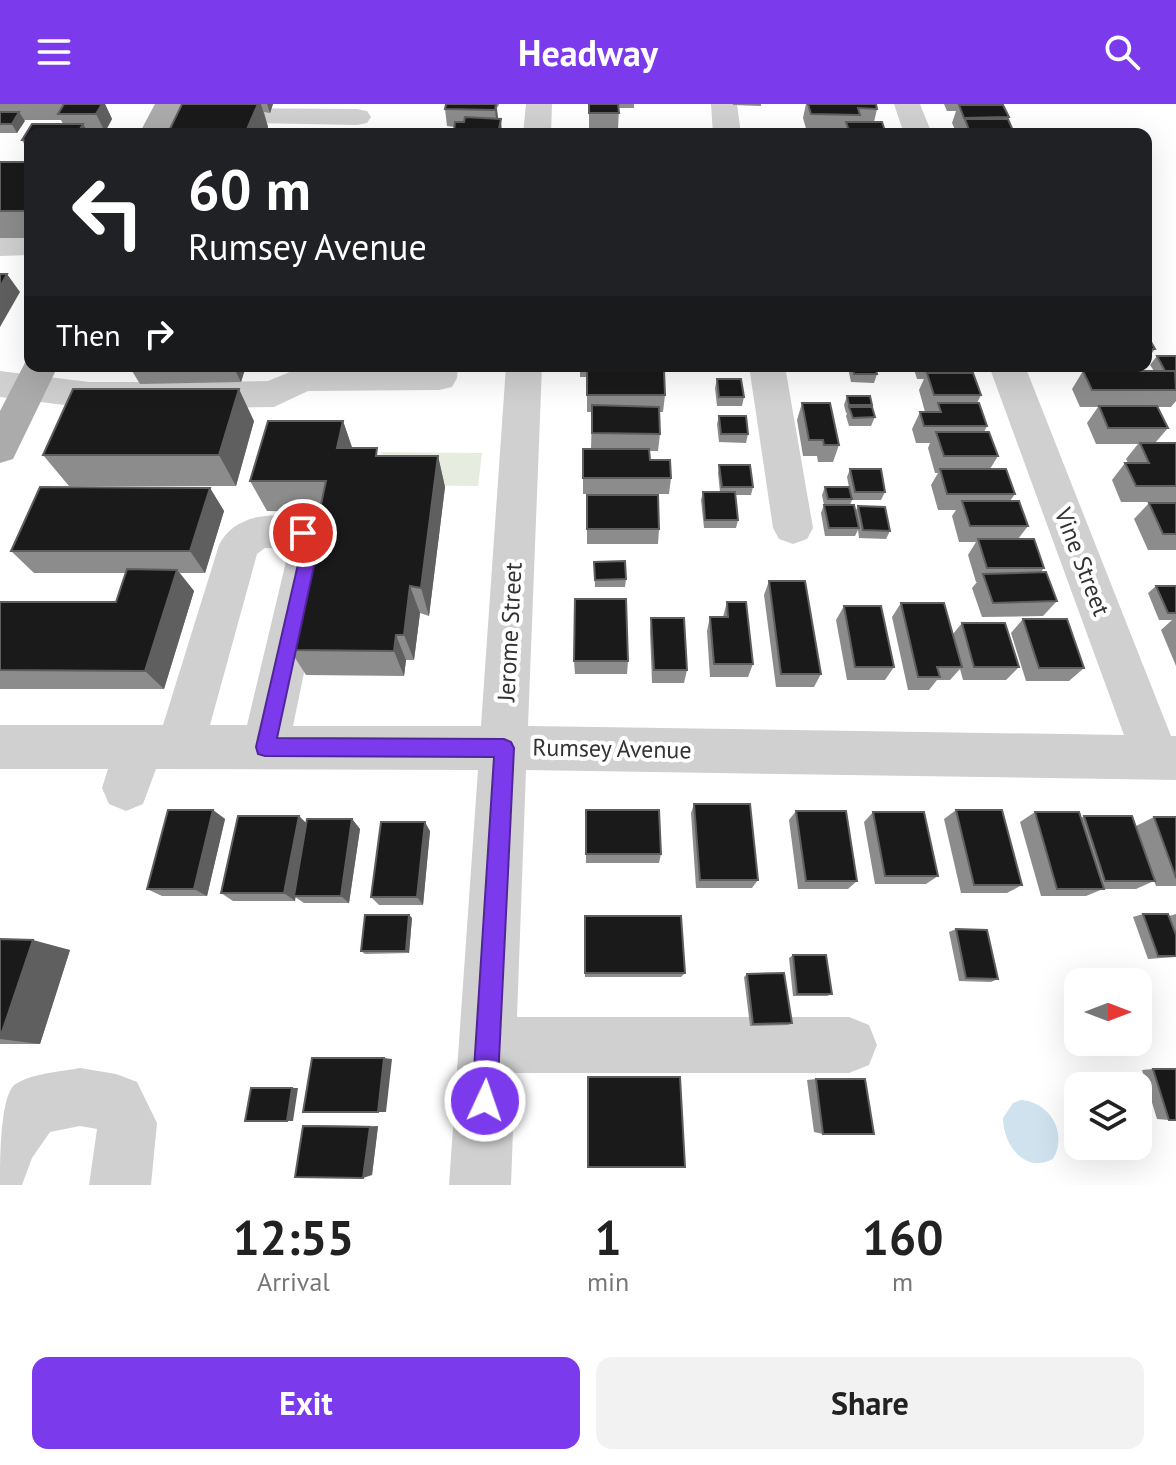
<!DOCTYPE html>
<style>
body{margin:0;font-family:"PT Sans",sans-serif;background:#f2f2f2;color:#222;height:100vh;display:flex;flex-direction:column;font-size:30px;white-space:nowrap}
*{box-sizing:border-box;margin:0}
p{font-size:26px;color:#767676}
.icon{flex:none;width:44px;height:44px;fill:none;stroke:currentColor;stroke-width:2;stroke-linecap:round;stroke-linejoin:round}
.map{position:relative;height:1081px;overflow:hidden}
.panel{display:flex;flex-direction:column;background:#fff;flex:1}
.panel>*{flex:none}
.guide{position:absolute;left:24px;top:24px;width:1128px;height:244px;border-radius:16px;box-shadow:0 8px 32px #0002;background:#202124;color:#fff;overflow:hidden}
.needle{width:52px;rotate:90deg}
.tools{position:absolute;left:1064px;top:864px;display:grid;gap:16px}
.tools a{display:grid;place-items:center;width:88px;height:88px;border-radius:16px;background:#fff;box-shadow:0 8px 32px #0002;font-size:40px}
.pin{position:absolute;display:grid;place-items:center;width:68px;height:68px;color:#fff;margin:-34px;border:4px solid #fff;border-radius:50%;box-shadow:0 2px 8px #0007}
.me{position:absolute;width:88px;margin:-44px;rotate:3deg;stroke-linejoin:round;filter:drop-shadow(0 0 6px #0008)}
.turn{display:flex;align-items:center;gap:28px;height:168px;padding:0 32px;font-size:36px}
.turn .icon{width:104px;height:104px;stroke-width:2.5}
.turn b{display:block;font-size:56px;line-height:68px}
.then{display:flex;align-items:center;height:76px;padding:0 32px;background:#0003;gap:16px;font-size:30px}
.eta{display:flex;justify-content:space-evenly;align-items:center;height:136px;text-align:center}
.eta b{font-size:48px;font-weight:700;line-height:56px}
.action{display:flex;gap:16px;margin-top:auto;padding:16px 32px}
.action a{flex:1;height:92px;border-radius:16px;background:#7c3aed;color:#fff;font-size:32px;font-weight:700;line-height:92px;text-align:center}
.action a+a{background:#f2f2f2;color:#222}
header{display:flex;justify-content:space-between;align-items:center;height:104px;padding:0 32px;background:#7c3aed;color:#fff;font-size:36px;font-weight:700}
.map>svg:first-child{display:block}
</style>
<header><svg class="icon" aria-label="menu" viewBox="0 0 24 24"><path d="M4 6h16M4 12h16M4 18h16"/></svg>Headway<svg class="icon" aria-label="search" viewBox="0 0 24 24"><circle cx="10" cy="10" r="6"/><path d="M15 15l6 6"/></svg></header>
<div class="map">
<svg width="1176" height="1081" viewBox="0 0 1176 1081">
<rect width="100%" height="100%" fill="#fff"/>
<path fill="#e6ecdf" d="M381 348 482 349 478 382 388 381 376 372Z"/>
<path fill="#cfe2ee" d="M1021 996C1050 998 1068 1029 1053 1055 1025 1070 1003 1041 1003 1014L1013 999Z"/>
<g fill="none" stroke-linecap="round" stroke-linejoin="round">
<path fill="#d0d0d0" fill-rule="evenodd" d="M526 0H552L551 30H523Z
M711 0H737L741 30H713Z
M894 0H920L932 30H904Z
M204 4 357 5 367 7 371 13 367 19 357 21 194 18 190 12 194 6Z
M30 131V151L0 152V132Z
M458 262 457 274 452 283 439 286 308 287 274 303 217 304H89L0 293V267L89 278H217L268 277 302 263Z
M506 262H542L528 622 1124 631 989 262H1025L1171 632H1176V676L526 666 517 913H849L869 921 877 941 869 961 849 969H515L511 1081H449L478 666 156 665 143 700 126 707 109 700 102 684 108 665H0V621H163L219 441C236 406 284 407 317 418L330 443 293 622H481ZM265 444 289 445 247 621H210L257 450Z
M749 262H785L813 424 807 435 793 440 779 435 773 424Z
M80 964 116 970 137 978 157 1019 151 1081H89L97 1025 80 1022 50 1028 32 1054 22 1081H0C0 1056 0 995 14 981 32 969 59 968 80 964Z"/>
<path fill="#ababab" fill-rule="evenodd" d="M155 0H181L167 30H139Z
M28 253H30V262H58L13 355 0 359V307Z"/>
</g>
<path fill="#8c8c8c" d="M0 0H105L112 15 105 28H88L89 30H30V50L22 36 32 20H63L61 16H24L17 29H0Z
M182 0H273L270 9 264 8 268 23 265 30H169Z
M446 0H499L498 3H497L498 15 502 30H454V23L447 22 445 5Z
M589 0H634V4H619L618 25 591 27H589Z
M733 0H761V2L733 1Z
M806 0H876L877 5 874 18 886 30 807 28 803 14Z
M944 0H980L1009 13 1008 16 1014 29V30H957L952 19 956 7H947Z
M0 58H30V134H0Z
M1146 229 1155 245 1146 257Z
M1157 252H1176V297L1171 303H1158L1168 324 1155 339H1176V398H1121L1112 376 1125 359H1128L1126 355 1138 340H1096L1087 319 1098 303H1080L1072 285 1083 267H1154L1150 261Z
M129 262H246L241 278 140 280Z
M580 262H649L648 267 665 291 663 308H659L660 330 658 347H649L650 356 671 374 669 390H583V345H591L592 308H587V273H580Z
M849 262H875L877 270 874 279 851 278 848 264Z
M913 262H962L959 269 981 291 977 299 987 322 984 328 998 352 990 365 1015 390 1010 397 1028 422 1018 435 1044 464 1040 469 1057 497 1043 512 982 513 972 484 977 478H976L968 451 976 438H959L952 412 956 406H938L931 381 938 369H935L928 344 930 339H916L912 325 920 308H925L919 286 924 275H917Z
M717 275 744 293 742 302H717L715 284Z
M847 292 872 301 871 303 875 313 871 322H849L846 312 847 309H846L844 301Z
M802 299 839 341 833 358H818L817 352H803L797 316Z
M719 312 748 330 746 339 719 338 717 320Z
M254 317 236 382H69L43 351Z
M343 317 352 344 380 352H438L445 383 429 512 420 509 414 556H406L404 572 306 571 290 546 320 408 267 407 250 377Z
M719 361 753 383 751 391H735L738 416 736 424H704L701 396 703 388H720L718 369Z
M850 365 885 388 881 396H852L850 401 855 408 858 402 890 427 886 435 859 434 858 426 855 432H825L821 409 824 401 822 391 825 383H849L847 373Z
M210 384 224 407 205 469H180L194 487 164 585H0V498H116L126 469H34L11 447Z
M587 391 659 425 658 440H587Z
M1149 399H1176V446H1148L1134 415Z
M594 458 626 475 625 483H595Z
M769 477 821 570 814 583H776L764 491Z
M1156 482H1176V562L1161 526 1172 516H1159L1148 489Z
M727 498 753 560 748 573H710L707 527 710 513H723Z
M901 499 953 530 962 519 1019 563 1006 576H963L960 565 950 576H937L929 586H908L892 513Z
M844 502 894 563 885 576H847L836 516Z
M651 514 687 566 684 579H652L650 528Z
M1023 515 1084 564 1069 577H1026L1011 529Z
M574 557H628L627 570H575Z
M694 700 758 776 752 784H696L691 709Z
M213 706 225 715 207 792H162L147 785Z
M586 706 661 750 659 759H586Z
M956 706 1022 781 1007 789H961L944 715Z
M796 707 857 777 848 785H798L789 716Z
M873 708 938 772 926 780H875L864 718Z
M1035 708 1081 714 1084 712 1136 722 1154 713H1176V782H1156L1154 777 1136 785H1103L1086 792H1041L1020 718Z
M299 712 307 720 352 715 360 725 349 799H304L295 793V797H233L221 789Z
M430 727 423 801H379L371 793Z
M1143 810 1169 812 1176 810V853L1148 855 1133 813Z
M409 811 412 814 409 849 365 850 361 847Z
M585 812 685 869 681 873H585Z
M956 825 998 875 991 878 959 877 949 828Z
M0 835 70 846 40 940H0Z
M793 851 832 890 827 892H793L789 854Z
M747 870 792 919 788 921 750 922 744 873Z
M1153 965 1169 1016 1157 1015 1142 966Z
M816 975 823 1030 814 1028 807 976Z
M315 1021 378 1022 372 1071 303 1022Z"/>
<path fill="#5f5f5f" d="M93 0H105L112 15 105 28 96 10Z
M258 0H261L268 23 265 30H245Z
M267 0H273L270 9Z
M496 0 498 14 497 24 495 6Z
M19 8 25 17 17 29 12 20Z
M501 15 502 30H495V27Z
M83 20 89 30H77Z
M7 170 20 188 0 223V183Z
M233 262H246L241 278Z
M239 285 254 317 236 382 219 351Z
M343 317 354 349 337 344Z
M438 352 445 383 429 512 421 484Z
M210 384 224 407 205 469 190 447Z
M177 466 194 487 164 585 145 567Z
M410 482 420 509 414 556 404 531Z
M396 531 406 556 404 572 394 547Z
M213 706 225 715 207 792 194 785Z
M299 712 308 721 295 797 284 789Z
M352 715 360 725 349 799 341 792Z
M425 718 430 727 423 801 417 793Z
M409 811 412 814 409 849 406 847Z
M33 836 70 846 40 940 0 935Z
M384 954 392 955 386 1008H378Z
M292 984H298L293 1017H287Z
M378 1022 372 1071 363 1074 370 1023Z"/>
<path fill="#1a1a1a" stroke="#5f5f5f" stroke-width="2" d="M64 0H102L96 10H58Z
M182 0H258L245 30H170L168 29Z
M446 0H496L495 6 445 5Z
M589 0H618L619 9H589Z
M808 0H876L877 5 858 4 860 11 811 10Z
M959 1H1003L1009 13 964 14Z
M0 8H19L12 20H0Z
M465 13 501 15 499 25 495 27H454L455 18H464Z
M965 15H1008L1014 29H970Z
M846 18H882L886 30H850Z
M32 20H83L77 30H30V36H22Z
M591 25H631V30H591Z
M696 27H717L718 30H696Z
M0 58H30V107H0Z
M0 170H7L0 183Z
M1146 229 1155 245H1146Z
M1157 252H1176V269L1175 267H1165Z
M853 262H875L877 270H854Z
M587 267H664L665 291H587Z
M1083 267H1175L1176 286H1092Z
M927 269H973L981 291H934Z
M717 275H741L744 293H719Z
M73 285H239L219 351H43Z
M847 292H870L872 301H849Z
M802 299H830L839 341H824L823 336H809Z
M938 299H979L987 322H924L920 308H941Z
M592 301 659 303 660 330 592 329Z
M1099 302H1157L1168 324H1108Z
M849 303H872L875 313 853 314Z
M719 312H746L748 330H721Z
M268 317H343L337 344H377L376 352H438L421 484 410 482 404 531H396L394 547 290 546 326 377H250Z
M936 328H989L998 352H944Z
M1140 339H1176V382H1136L1125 359H1149Z
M583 345H649L650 356H670L671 374H583Z
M719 361H750L753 383H722Z
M850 365H881L885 388H855Z
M940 365H1006L1015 390H947Z
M40 383 210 384 190 447H11Z
M825 383H849L852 395H828Z
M703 388H735L738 416H705Z
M587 391H658L659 425H587Z
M962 397H1019L1028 422H970Z
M1149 399H1176V430H1163Z
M824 401H854L859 424H829Z
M858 402 885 403 890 427 863 426Z
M978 435H1034L1044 464H987Z
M625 457 626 475 595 476 594 458Z
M127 465 177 466 145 567 0 566V498H116Z
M1046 468 1057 497 993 499 983 470Z
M769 477H805L821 570H781Z
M1156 482H1176V509H1168Z
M575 495H626L628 557H574Z
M727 498H746L753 560H714L710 513H728Z
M901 499H944L962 563H937L940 573H918Z
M844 502H881L894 563H855Z
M651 514H684L687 566H654Z
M1023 515H1067L1084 564H1039Z
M962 519H1005L1019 563H974Z
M694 700H750L758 776H700Z
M168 706H213L194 785H147Z
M586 706H659L661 750H586Z
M956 706H1002L1022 781H974Z
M796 707H846L857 777H806Z
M873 708H924L938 772H885Z
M1035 708H1079L1104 785H1057Z
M238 712H299L284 789H221Z
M1084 712H1132L1155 777H1105Z
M1154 713H1176V774Z
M307 715H352L341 792H294Z
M381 718H425L417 793H371Z
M1143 810H1168L1176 831V852H1158Z
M365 811H409L406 847H361Z
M585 812H681L685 869H585Z
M956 825 987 826 998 875 966 874Z
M0 835 33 836 0 934Z
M793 851H826L832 890H797Z
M784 869 792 919 753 920 747 870Z
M312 954H384L378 1008H303Z
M1153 965H1176V1016H1169Z
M588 973H680L685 1063H588Z
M816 975H865L874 1030H823Z
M251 984H292L287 1017H245Z
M303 1022 370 1023 363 1074 295 1073Z"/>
<path fill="#7c3aed" stroke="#51269a" stroke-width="2" d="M303 422 309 424 318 443 277 634 504 635 511 638 514 644 497 997 493 1006 485 1009 476 1006 472 997 494 653 265 652 258 650 256 643 302 443 295 429Z"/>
<g text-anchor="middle" stroke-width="8" stroke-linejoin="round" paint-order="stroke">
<g font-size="24" fill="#333" stroke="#fff">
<text transform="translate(1082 458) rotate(69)" y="8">Vine Street</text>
<text transform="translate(510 528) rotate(-87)" y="8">Jerome Street</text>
<text transform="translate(612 645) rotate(1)" y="8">Rumsey Avenue</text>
</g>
</g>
</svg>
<div class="tools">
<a><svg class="needle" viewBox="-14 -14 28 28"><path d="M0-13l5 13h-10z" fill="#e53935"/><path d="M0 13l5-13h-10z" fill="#767676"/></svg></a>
<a><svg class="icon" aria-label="layers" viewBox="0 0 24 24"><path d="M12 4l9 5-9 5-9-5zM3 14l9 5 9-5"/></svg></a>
</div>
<div class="pin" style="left:303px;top:429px;background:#d93025"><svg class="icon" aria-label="arrive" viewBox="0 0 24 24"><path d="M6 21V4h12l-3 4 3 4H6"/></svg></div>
<svg class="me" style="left:485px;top:997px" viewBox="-20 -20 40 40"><circle r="17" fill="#7c3aed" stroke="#fff" stroke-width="3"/><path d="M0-11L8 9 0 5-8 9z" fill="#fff"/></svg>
<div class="guide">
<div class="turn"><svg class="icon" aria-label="left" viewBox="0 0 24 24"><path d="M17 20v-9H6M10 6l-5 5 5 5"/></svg><div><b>60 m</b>Rumsey Avenue</div></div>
<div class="then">Then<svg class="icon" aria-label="right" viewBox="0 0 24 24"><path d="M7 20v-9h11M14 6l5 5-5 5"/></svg></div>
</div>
</div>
<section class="panel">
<div class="eta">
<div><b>12:55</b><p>Arrival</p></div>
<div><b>1</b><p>min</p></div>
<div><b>160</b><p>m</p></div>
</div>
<div class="action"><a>Exit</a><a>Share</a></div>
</section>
